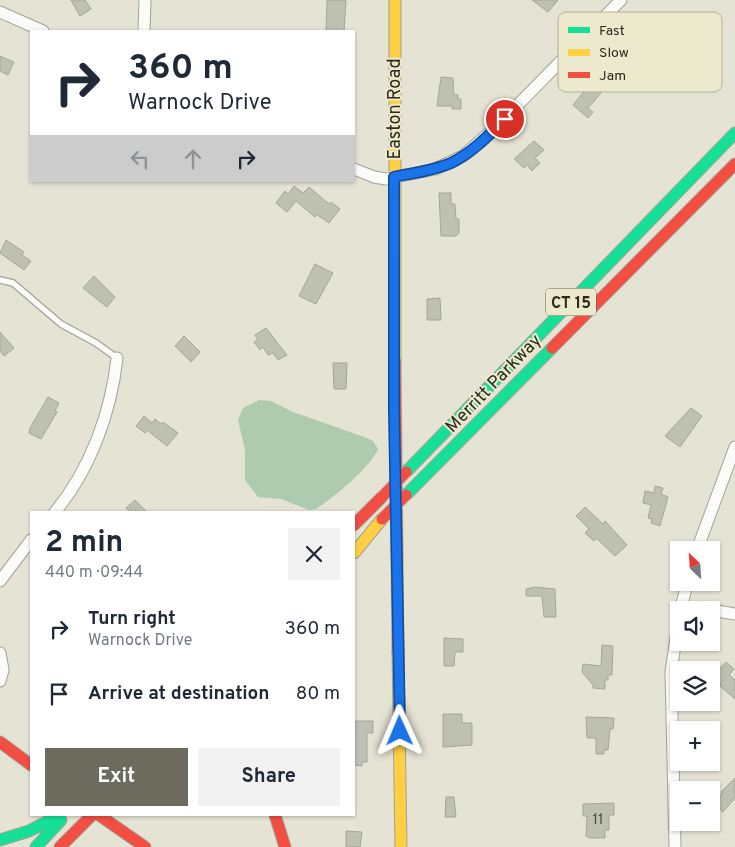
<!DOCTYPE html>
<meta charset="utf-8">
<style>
body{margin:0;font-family:Overpass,sans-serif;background:#f2f2f3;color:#1f2937;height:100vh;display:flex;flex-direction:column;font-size:19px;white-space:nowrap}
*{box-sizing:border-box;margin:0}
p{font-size:16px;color:#747a83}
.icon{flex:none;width:28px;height:28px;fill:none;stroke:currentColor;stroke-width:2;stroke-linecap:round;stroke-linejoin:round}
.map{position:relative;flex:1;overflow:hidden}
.sheet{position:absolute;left:30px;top:511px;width:325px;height:305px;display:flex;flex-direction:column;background:#fff;border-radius:0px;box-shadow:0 1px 4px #0004}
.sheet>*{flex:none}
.hud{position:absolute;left:30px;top:30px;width:325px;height:152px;border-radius:0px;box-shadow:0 1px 4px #0004;background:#fff;color:#1f2937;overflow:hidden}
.needle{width:32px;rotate:335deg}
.fabs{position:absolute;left:670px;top:541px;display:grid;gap:10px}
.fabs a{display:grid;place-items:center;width:50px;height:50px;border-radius:0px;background:#fff;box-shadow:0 1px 4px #0004;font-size:25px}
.pin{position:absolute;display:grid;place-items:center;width:42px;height:42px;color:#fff;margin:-21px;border:2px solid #fff;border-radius:50%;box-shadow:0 1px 5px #0007}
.me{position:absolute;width:55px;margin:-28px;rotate:359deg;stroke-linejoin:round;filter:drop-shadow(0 0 4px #0008)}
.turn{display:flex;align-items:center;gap:18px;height:105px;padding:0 15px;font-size:22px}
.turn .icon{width:65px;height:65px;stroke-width:2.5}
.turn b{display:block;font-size:35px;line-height:42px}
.lanes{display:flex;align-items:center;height:48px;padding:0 15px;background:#0003;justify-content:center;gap:25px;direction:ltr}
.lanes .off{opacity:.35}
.round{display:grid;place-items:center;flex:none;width:52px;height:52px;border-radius:0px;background:#f2f2f3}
.head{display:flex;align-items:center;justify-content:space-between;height:85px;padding:0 15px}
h1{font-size:30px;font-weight:700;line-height:38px}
.action{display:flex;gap:10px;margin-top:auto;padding:10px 15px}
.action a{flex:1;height:58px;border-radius:0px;background:#6c6b5e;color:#fff;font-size:20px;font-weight:700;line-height:58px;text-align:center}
.action a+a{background:#f2f2f3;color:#1f2937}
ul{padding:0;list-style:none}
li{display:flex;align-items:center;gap:15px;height:65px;padding:0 15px}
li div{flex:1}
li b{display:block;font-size:19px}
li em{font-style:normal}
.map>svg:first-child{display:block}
</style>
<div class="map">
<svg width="735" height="847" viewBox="0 0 735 847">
<rect width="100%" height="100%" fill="#e5e3d4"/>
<path fill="#aecaaf" d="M259 400 271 401 293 412 367 438 373 441 378 449C371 467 333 498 316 509L309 510 281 499 258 497 245 480V450L238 420 243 408Z"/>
<path fill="#bec1b1" stroke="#a5a59a" d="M71 0H85L91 9 80 16Z
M327 0H346L344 31H326Z
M532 0H558L548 12Z
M0 56 14 62 8 75 0 71Z
M441 77 453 78 454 95H458V99H461V109H452V106H437Z
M590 84 601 93 588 108 593 112 588 118 573 105Z
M534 141 544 150 535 158 540 163 532 171 527 165 524 168 514 159Z
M294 186 303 193 309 187 329 204 331 202 340 209 329 223 317 215 315 217 296 201 287 212 276 203 285 191 288 194Z
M439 193H451V204H455L456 219H459V233L456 236H441Z
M6 240 24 252 22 255 31 261 24 270 0 253Z
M315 264 333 273 316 304 299 296Z
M94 276 115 297 107 307 83 288Z
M440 298 441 320H427V299Z
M266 328 287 355 278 360 273 353 268 355 263 347 260 350 254 342 258 340 255 335Z
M0 332 14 348 4 356 0 351Z
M184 336 200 352 191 362 175 346Z
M333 363H347L346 389H334Z
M48 397 59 403 55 411 57 412 41 439 29 433 30 428Z
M691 408 702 416 680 447 665 436Z
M144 416 152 423 155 419 161 424 163 422 178 433 167 446 147 430 145 433 136 426Z
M655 486 663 488 661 494 668 497 660 526 651 523 652 519 648 518 651 505 643 503 645 491 654 493Z
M135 500 147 512H131L126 508Z
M585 507 603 524 605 521 627 545 615 556 596 538 594 541 585 533 589 529 576 516Z
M535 587 555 589 556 617H544L542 596H526V589Z
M444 638 463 639V652H455L454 666H444Z
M602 645 613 646 612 675H608V680H605V689L593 688V685L582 672 583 664 601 666Z
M726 662 734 669 729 675 735 680V699L720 686 721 684 711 675V669L716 664 721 668Z
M443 714H462V723H472V745L443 747Z
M586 717 614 718 613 729H610L608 750H604V754H596V738H587Z
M355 721H373V733H367V762H362V766L354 765Z
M735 778V798L723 812 714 804 722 793 721 792Z
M446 797H454L456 817H445Z
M614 803V815H609V830H605V838H589L586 836 587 816H583V804Z
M346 831 362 832 360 847H346Z"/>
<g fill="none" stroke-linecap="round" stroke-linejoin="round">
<g stroke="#a3a295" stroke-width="8">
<path id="lane" d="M0 280 13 283 61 324 96 343 117 358"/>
</g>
<g stroke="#a3a295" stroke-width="13">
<path id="street" d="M0 12 43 31
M144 31 145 0
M354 169 374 177 386 179 435 169 463 156 495 128 621 0
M55 512C90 470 111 413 117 358
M697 550 735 447
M0 581 31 540
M681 607 707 610
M680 610 688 582
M711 610 735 614
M0 653 3 670 0 681
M675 847 671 672 679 617"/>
</g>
<g stroke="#a3a295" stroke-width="13">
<path id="fast" d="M406 472 735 133
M406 495 552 348
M0 840 29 831 60 815
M36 847 61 820"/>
</g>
<g stroke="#a3a295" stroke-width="13">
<path id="slow" d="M395 0V360
M354 553 382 519
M398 652 401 847"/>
</g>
<g stroke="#a3a295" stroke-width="13">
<path id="jam" d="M552 348 735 164
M395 360 398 652
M354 525 382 497
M0 742 31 765
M99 815 145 847
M275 815 285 847
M60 847 92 815"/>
</g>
<use href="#lane" stroke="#fbfbf9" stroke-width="5.5"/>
<use href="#street" stroke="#fbfbf9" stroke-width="11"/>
<use href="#fast" stroke="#16e098" stroke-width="11"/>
<use href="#slow" stroke="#ffcf43" stroke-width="11"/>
<use href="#jam" stroke="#f24e42" stroke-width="11"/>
<g stroke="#c3c2bb" stroke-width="13" stroke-linecap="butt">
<path id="jam-bridge" d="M382 497 406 472
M382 519 406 495"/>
</g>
<use href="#jam-bridge" stroke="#f24e42" stroke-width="11"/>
</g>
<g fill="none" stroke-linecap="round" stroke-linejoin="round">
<g stroke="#114b97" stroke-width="12">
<path id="route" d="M400 731 394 410V177C413 173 433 171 451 163 472 153 489 135 505 119"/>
</g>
<use href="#route" stroke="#1a73e8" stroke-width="9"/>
</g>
<g text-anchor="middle" stroke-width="4" stroke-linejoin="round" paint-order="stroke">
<g font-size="15" fill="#505044">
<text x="598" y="824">11</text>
</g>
<rect fill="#ede9cc" stroke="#656353" stroke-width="1" x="546" y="288.5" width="50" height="27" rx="4"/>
<g font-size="16" font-weight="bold" fill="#2b2a1f">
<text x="571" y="308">CT 15</text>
</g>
<g font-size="18" fill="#2b2a1f" stroke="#ede9cc">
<text transform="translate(394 109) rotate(-90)" y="6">Easton Road</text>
<text transform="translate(493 383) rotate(-46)" y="6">Merritt Parkway</text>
</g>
</g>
<rect x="558" y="12" width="164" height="80" rx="8" fill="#ede9cc" stroke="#b3b098" stroke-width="1"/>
<rect x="568" y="27" width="22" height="6" fill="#16e098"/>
<rect x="568" y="49" width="22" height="7" fill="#ffcf43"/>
<rect x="568" y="72" width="22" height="6" fill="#f24e42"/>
<g font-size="14" fill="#2b2a1f">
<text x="599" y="35">Fast</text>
<text x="599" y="57">Slow</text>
<text x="599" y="80">Jam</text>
</g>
</svg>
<div class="fabs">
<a><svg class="needle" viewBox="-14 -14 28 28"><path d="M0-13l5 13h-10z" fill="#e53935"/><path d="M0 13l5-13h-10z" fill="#747a83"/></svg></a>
<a><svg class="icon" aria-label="sound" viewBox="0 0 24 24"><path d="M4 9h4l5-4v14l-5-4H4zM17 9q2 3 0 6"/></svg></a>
<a><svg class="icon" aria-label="layers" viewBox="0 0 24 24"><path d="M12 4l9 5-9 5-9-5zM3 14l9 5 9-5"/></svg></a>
<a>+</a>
<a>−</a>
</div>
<div class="pin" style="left:505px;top:119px;background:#d93025"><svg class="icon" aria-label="arrive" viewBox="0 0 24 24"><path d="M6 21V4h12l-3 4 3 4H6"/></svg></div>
<svg class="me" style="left:400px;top:731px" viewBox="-20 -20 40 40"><path d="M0-17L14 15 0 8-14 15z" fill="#1a73e8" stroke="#fff" stroke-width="4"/></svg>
<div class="hud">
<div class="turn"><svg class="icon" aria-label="right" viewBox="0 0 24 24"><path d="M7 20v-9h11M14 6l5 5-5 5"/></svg><div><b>360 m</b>Warnock Drive</div></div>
<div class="lanes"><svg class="icon off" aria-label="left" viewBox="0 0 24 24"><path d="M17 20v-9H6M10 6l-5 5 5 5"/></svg><svg class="icon off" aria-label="ahead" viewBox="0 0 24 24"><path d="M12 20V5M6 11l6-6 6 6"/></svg><svg class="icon" aria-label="right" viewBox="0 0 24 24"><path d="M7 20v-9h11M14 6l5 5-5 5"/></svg></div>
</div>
<section class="sheet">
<div class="head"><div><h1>2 min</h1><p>440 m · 09:44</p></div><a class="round"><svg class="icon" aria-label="close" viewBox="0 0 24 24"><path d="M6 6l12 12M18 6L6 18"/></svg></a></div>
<ul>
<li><svg class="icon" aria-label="right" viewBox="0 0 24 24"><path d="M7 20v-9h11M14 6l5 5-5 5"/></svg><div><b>Turn right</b><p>Warnock Drive</p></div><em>360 m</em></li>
<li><svg class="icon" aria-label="arrive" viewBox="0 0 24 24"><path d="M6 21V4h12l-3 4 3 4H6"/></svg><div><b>Arrive at destination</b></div><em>80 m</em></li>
</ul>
<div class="action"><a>Exit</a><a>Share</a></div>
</section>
</div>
